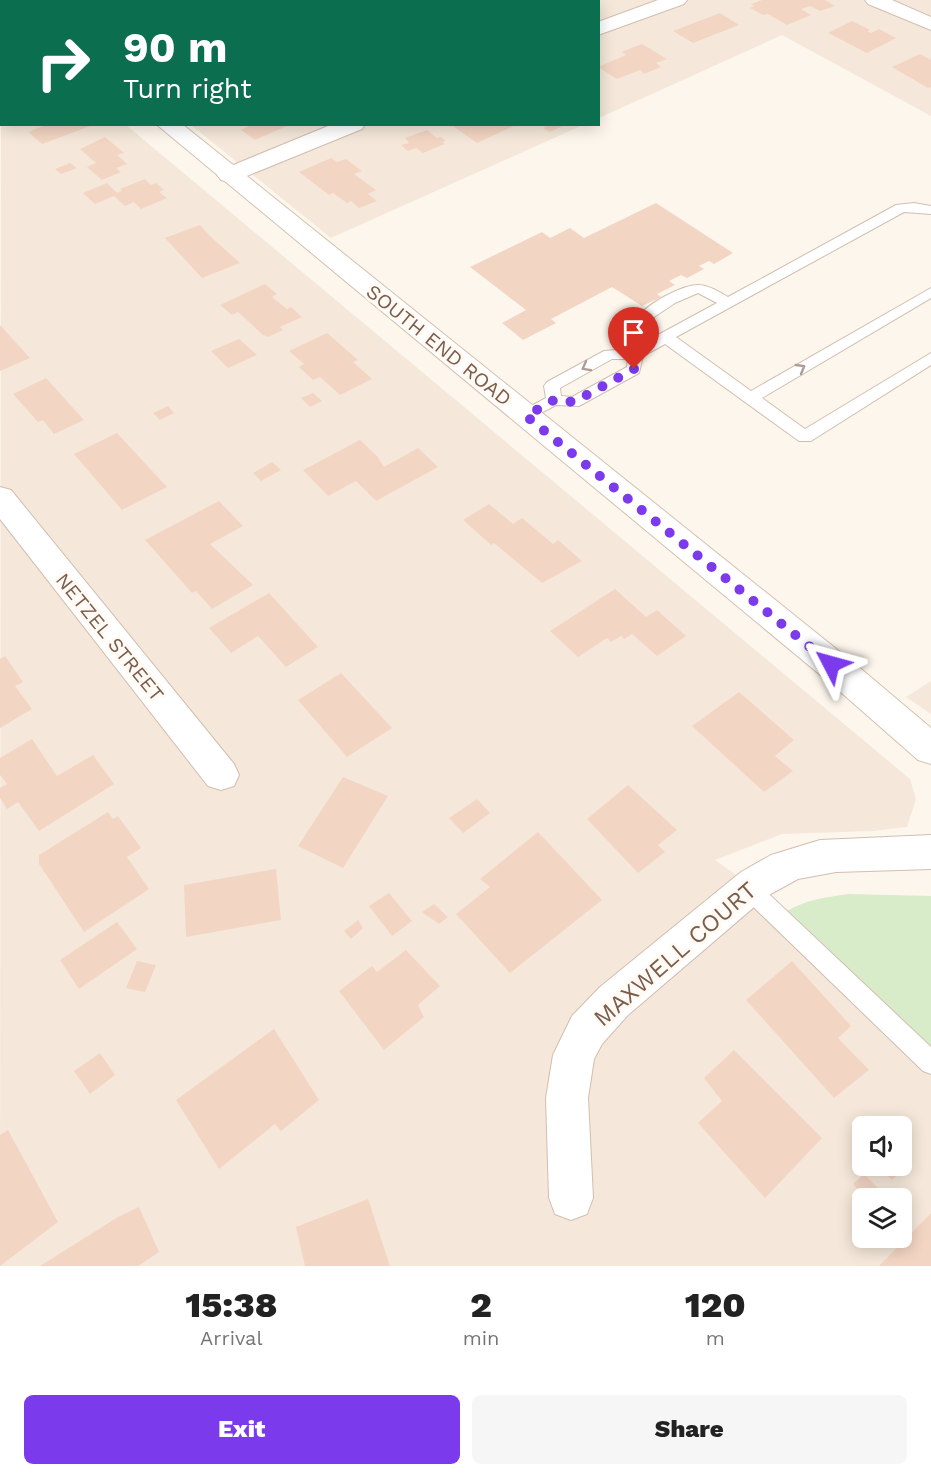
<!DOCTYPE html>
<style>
body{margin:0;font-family:"Work Sans",sans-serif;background:#f6f6f6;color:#222;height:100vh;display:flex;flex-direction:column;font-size:22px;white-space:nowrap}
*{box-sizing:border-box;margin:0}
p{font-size:20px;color:#767676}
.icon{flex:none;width:33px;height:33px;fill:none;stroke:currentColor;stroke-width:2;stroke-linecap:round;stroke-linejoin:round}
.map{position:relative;height:1266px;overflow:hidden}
.details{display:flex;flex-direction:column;background:#fff;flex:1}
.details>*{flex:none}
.hud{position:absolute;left:0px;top:0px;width:600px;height:126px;box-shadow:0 3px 15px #0003;background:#0b6e4f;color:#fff;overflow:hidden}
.controls{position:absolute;left:852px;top:1116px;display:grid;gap:12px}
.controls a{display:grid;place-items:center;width:60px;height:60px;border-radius:9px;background:#fff;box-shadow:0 3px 15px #0003;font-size:30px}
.pin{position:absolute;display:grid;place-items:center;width:51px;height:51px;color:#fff;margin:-62px -26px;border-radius:50% 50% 50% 0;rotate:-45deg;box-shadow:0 0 6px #0007}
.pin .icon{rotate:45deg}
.me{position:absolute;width:66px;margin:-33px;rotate:309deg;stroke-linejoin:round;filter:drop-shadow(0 0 4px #0008)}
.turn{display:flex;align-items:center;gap:21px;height:126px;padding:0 24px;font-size:27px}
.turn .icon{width:78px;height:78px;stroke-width:2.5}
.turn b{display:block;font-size:42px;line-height:51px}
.eta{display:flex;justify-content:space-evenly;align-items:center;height:102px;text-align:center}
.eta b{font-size:36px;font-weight:800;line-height:42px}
.action{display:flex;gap:12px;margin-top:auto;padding:12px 24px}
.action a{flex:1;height:69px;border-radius:9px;background:#7c3aed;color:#fff;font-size:24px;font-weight:800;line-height:69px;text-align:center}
.action a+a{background:#f6f6f6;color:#222}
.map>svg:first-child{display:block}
</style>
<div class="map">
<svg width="931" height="1266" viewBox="0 0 931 1266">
<rect width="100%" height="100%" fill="#fdf6ec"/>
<path fill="#f5e8da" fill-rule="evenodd" d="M185 0H931V116L782 35 599 118 598 2H180Z
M1 64 2 124 126 125 910 779 916 799 907 827 873 831 782 834 715 860 787 911 931 1050V1266H0ZM862 1126H902V1166H862ZM862 1198H902V1238H862Z
M191 125H583L331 238Z
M931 681V714L906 697Z"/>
<path fill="#d8ecc9" d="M848 894 931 896V1050L787 911C805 900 827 897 848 894Z"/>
<path fill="#f3d5c3" d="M762 0H825L835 6 820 11 810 6 801 9 811 15 787 25 768 14 763 15 750 8 754 6 751 4Z
M720 13 739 25 693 43 673 31Z
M852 21 870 30 867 31 871 33 879 29 896 38 867 53 828 33Z
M642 44 667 59 656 63 661 67 644 74 640 70 617 79 598 67 626 55 621 52Z
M920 54 931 60V87L928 88 892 67Z
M41 124H93V125L42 144 28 132 43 126Z
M248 124H291L255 140 241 130 249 126Z
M450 124H518L477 143Z
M550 124H567L550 132 543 128Z
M427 130 437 138 441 137 446 141 442 142 445 144 423 153 416 148 408 151 401 145 409 143 405 138Z
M105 137 124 153 117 155 127 164 116 168 121 172 102 180 87 167 96 163 80 149Z
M331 158 337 162 346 159 362 171 354 174 376 190 368 194 377 201 359 208 351 201 347 203 333 193 329 195 299 172Z
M70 163 77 168 61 174 55 169Z
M145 179 151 185 156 183 164 190 159 192 167 198 141 209 134 202 125 206 114 196 95 204 83 193 107 183 117 193 122 191 120 189Z
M656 203 733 253 714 264 709 261 699 266 704 269 687 278 681 275 669 281 675 285 657 294 661 297 642 306 612 287 551 319 556 323 523 340 502 323 526 310 470 267 542 232 550 238 570 228 584 238Z
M200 225 211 237 240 263 202 278 165 238Z
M265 284 277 294 272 297 287 309 291 307 302 317 280 327 283 330 268 337 263 335 238 312 232 315 220 305Z
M0 325 30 358 0 371Z
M327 333 358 360 353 362 372 379 340 395 320 377 313 380 299 367 304 364 289 351Z
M239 339 257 355 228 368 211 351Z
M46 378 84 420 54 434 43 420 38 422 13 394Z
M313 393 322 401 310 407 301 398Z
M168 406 174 413 160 420 153 413Z
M117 433 167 487 122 510 74 454Z
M360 440 378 457 384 467 418 448 438 467 376 501 356 481 328 496 303 470Z
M272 462 281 470 261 481 253 473Z
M219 501 243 526 210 544 253 585 212 609 196 591 192 593 145 540Z
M489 504 513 524 522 518 553 544 558 540 582 561 542 583 494 543 491 545 463 520Z
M615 589 646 617 657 610 686 636 657 656 632 634 624 639 621 636 611 642 607 638 578 657 550 631Z
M269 593 318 647 286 667 258 636 231 653 209 628Z
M5 656 23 682 15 686 32 709 0 728V659Z
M341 673 392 728 347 757 298 700Z
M739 692 794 740 775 756 793 771 764 792 692 726Z
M32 739 57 776 93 755 114 784 39 831 18 802 7 809 0 798V788L7 784 0 775V758Z
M343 777 388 796 343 868 298 846Z
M628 785 677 830 658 845 665 852 638 873 587 819Z
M477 799 490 813 463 833 449 818Z
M108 812 113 819 118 816 141 848 127 857 149 889 84 932 39 864V855Z
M538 832 602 900 510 973 456 914 490 887 480 879Z
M276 869 281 920 186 937 184 885Z
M389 893 412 921 392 936 369 906Z
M434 904 448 917 439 924 422 912Z
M358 920 363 928 351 939 344 931Z
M117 922 137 949 79 989 60 960Z
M406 950 440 986 418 1005 424 1017 384 1050 339 991 372 966 377 972Z
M137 961 156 965 145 992 126 988Z
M792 961 851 1026 838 1038 869 1070 834 1098 746 1000Z
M274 1029 319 1100 281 1131 275 1124 219 1169 176 1100Z
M734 1050 822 1138 765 1198 698 1123 722 1101 704 1078Z
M100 1053 115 1075 90 1094 74 1071Z
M8 1130 58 1222 0 1266V1135Z
M878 1166H895L900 1172 892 1180Z
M864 1174 880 1190 873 1198H866L853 1184Z
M368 1199 390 1266H305L296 1227Z
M139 1207 159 1252 138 1266H40L118 1217Z
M931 1213V1266H879Z"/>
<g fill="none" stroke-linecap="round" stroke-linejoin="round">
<g stroke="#d1beb0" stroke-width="2">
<path id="lane" d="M109 0H120L121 2H110Z
M914 203 931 206V214L904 212 676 337 751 391 931 288V298L762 398 805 429 931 353V365L811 441H799L665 344 643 356 639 373 579 406 556 405 526 421 520 420 518 416 520 412 546 398 544 386 547 382 604 351 629 349C631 339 632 327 638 318 646 304 682 285 698 285 709 285 719 292 728 297L896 205ZM698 293 717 303 645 342 654 317 675 303ZM612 359H628L627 367 572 397 561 396 560 388Z
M748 878 755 881 931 1047V1074L923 1071 741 895 738 888 741 881Z"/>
</g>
<g stroke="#d1beb0" stroke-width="2">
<path id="street" d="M658 0H687L684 4 598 35V22Z
M865 0H892L931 17V30L868 4Z
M0 47H2V59H0Z
M333 124H365L362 129 237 180 229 182 221 180 217 175 221 170Z
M0 487 11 490 234 764 239 775 234 786 221 790 208 786 0 519Z
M931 835V869L836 872 798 879 767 896 628 1015 602 1044 594 1059 588 1098 593 1198 587 1214 571 1220 555 1214 549 1198 546 1098 553 1055 572 1016 600 987 741 872 771 855 820 840Z"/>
</g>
<g stroke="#d6c0b0" stroke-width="2">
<path id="secondary" d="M5 0H25L26 2H6Z
M133 0H156L132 2Z
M156 124H182L860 668 931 728V764L918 760 836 688Z"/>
</g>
<use href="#lane" fill="#fff" fill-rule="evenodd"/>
<use href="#street" fill="#fff" fill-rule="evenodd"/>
<use href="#secondary" fill="#fff" fill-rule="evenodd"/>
</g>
<defs><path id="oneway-chevron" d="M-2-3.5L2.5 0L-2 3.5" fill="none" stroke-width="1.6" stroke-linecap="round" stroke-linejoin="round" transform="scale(1.5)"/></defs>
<g stroke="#af9d94">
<use href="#oneway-chevron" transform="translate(586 367) rotate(151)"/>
<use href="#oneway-chevron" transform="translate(801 368) rotate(-30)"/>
</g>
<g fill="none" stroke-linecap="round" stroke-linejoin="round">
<path stroke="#7c3aed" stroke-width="10" stroke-dasharray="0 18" d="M634 369 574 402 554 400 526 416 831 664"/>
</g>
<g text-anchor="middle" stroke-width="6" stroke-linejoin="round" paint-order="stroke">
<g font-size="20" fill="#7a5c4d" stroke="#fffaf3">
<text transform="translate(439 345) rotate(39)" y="7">SOUTH END ROAD</text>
<text transform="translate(110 637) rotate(51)" y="7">NETZEL STREET</text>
</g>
<g font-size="24" fill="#7a5c4d" stroke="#fffaf3">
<text transform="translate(675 954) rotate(-41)" y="8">MAXWELL COURT</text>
</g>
</g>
</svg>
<div class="controls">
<a><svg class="icon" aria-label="sound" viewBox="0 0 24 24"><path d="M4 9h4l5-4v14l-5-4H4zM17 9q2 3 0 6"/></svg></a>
<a><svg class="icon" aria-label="layers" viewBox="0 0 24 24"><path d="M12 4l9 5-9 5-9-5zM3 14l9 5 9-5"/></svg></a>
</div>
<div class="pin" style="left:634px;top:369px;background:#d93025"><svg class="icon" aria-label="arrive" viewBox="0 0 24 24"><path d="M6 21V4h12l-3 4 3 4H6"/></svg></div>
<svg class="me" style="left:831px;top:664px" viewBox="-20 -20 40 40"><path d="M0-17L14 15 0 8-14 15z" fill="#7c3aed" stroke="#fff" stroke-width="4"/></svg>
<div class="hud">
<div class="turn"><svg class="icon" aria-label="right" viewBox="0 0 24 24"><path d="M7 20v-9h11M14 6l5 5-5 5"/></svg><div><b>90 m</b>Turn right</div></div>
</div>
</div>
<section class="details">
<div class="eta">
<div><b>15:38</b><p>Arrival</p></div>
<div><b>2</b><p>min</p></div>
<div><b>120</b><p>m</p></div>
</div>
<div class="action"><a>Exit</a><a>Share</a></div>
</section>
